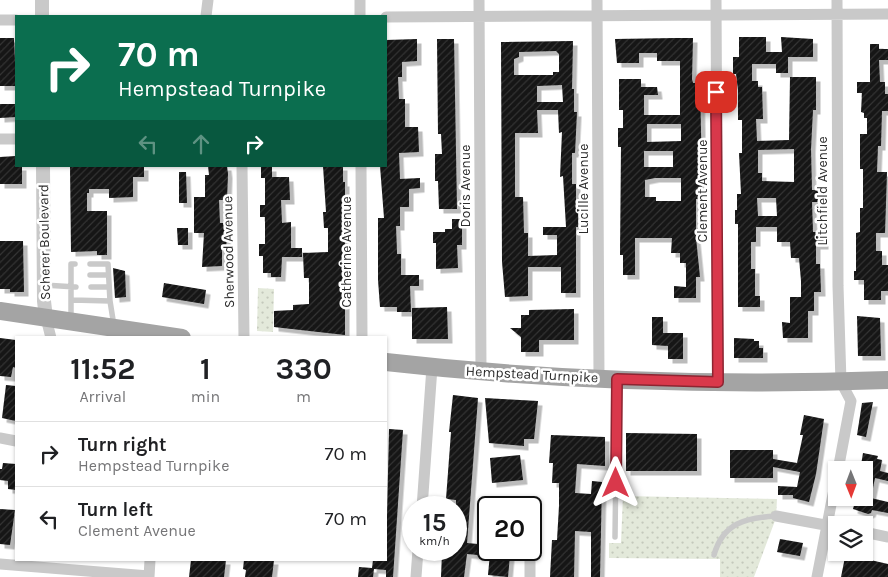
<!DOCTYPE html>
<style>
body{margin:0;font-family:Karla,sans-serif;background:#f6f6f6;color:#202124;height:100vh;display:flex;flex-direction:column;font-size:19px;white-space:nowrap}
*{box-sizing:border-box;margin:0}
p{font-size:16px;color:#757577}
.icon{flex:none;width:28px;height:28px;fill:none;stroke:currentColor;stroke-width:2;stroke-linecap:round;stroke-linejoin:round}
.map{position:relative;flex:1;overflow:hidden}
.drawer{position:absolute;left:15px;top:336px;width:372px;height:225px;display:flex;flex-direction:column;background:#fff;border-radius:0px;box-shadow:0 1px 4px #0004}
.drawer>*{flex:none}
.top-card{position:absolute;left:15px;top:15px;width:372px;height:152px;border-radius:0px;box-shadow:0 1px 4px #0004;background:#0b6e4f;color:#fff;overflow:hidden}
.needle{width:32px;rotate:179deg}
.tools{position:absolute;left:828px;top:461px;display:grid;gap:10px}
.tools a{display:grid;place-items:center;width:45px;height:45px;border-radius:0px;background:#fff;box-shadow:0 1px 4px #0004;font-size:25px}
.speed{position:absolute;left:402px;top:496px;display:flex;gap:10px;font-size:25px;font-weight:700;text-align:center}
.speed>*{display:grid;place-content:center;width:65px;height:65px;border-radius:50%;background:#fff;box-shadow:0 1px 4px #0004;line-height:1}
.speed small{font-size:12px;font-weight:400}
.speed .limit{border:2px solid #111;border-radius:8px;background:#fff;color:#111}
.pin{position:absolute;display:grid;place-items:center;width:42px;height:42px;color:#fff;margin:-21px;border-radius:10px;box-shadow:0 2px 8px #0006}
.me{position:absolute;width:55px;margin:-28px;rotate:0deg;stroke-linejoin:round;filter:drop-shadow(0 0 4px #0008)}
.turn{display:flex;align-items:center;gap:18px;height:105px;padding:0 20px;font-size:22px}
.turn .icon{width:65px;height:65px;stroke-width:2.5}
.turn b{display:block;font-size:35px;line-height:42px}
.lanes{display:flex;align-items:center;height:48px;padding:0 20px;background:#0003;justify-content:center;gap:25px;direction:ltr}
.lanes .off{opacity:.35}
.eta{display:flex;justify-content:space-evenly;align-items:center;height:85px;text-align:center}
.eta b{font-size:30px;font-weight:700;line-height:35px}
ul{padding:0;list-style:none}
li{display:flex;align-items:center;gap:15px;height:65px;padding:0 20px;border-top:1px solid #e0e0e0}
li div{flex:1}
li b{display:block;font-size:19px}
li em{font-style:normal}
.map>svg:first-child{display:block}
</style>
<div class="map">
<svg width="888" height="577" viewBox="0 0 888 577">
<defs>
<pattern id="green-dots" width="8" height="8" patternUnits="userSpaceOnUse" patternTransform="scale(1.25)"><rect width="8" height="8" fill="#e3e9da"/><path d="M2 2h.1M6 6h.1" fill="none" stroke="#c3c8bb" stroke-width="1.8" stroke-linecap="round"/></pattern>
<pattern id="building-hatch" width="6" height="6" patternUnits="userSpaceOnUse" patternTransform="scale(1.25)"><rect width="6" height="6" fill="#131313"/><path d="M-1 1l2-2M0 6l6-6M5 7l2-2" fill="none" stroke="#363636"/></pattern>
<filter id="shadow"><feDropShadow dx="4.5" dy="4.5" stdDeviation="0" flood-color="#0004"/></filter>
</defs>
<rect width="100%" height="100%" fill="#fff"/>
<path fill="url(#green-dots)" d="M258 288 274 289 273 332 257 331Z
M623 496 777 499 776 518 754 577H720V559L609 558V543H621Z"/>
<path fill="url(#building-hatch)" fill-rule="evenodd" filter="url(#shadow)" d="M739 37H766V52H782L781 37 813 39V57H788V73H776V64H752V81H758V87H762L763 119H756L757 141 789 140 790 77H816V110H813L811 149 812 190H819V202H812L813 232H824V245H816V264H820L821 292H814V311H808V338H783L782 322 790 323V297H801V281L799 258H791L790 242H777V227H756V242H751V269H755V296H760V307H738V224H735V210H737V194H741L739 153H742V120H738V90L736 74H733V57H739ZM794 149V182L762 181V173H758V150ZM757 198H776L777 216H758Z
M0 38H14L16 86H0Z
M675 38H693L692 79 693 83H700L702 180 701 199H696V238L700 277H696V298H674V286L686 287V263H680V253H671L672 238H635V275H623V255H620L621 147H618V128H623V110H619V79H641V87H657L658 95H644V115H680V61H657V53H639V63H617L615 39ZM647 124H681V141L647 142ZM644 151H673V167H644ZM655 178H681V201H656V197H645V180Z
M417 39V61L402 62V77H398L399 99H405V127H418L419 152 399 153 400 179 420 178V188L409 189V207H400V226H396L397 252V254H401V275H419V286H410L411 312H397V307H380L378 280V218H384L380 166H386V40Z
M437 39H454L457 209H439L438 181H435V154H442L441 134H438Z
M573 41 572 89H574V112H577L575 153H572V184H576V209H578V227H576V293H561V267H528V296L505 297 502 262 501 42ZM556 51 559 54V72H553V75H514V59L519 57V52ZM562 85 563 102H537V86ZM537 110H558L559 133 562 132 560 177 563 176 566 227H543V235H557V255L528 256V233H524L523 197H515V133H538Z
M870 44H879V49H888V60H879L880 82H885V94H888V111H882L881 146H878L877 172H887L885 233H876V251H882V265H888V291H881V300H864V280H854V271H856V233L860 232V208H863V169H860V134H867V118H864V113L861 112 862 93H857V82H870Z
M0 104H16V117L0 118Z
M16 156V166H22V184H0V157Z
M70 166H144V177H133V197L109 198V189H89V193H87V211H107V255H97V251L71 252Z
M208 166H227L228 174 227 200H219L220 223H228L226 249H222V266L202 267 204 233H194V197H205V175H209Z
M323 166H343V182H345V335L274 327V311L293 310V305L309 304V278H304L303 253 328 252V228H324L323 212H326Z
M261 167H272V177H289L290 200H281L282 223 291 222V248H302V257H282L281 277H271V273H263V256H259V244H265V217H260V205H265V178H261Z
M179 172H186L187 203H179Z
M452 219H462V245H457L458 268 436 269V243H433V232H445V229H452Z
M177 228H188V245H178Z
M0 241H23L24 292H10V289H0Z
M113 268 125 271 126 297 115 298Z
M164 283 206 290 204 304 162 297Z
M447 307 448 339H412V308Z
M574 309V340H539V352H521V337L510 328H521V315H529V310Z
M857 316 880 318 881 356H858Z
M652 317H663V333H683V359H668V346L652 345Z
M0 338 16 340V368L13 367 11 377 0 376Z
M734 338 754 339V341H759V348H763V358H734Z
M6 385 16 386V421L2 418Z
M453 395 478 398 467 543 489 545V556L467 554 464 577H441L442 552 456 553V500L446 499 451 432H449Z
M485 398 538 401 534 439H524V446L489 443Z
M873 402 866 437 857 435 862 403Z
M804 415 824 419 816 474 809 502 793 498V495H778V486L797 487 800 472 773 467V478H730V450H773V459L797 463 803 435H800Z
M389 429 403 430 393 577H386V570L374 569 373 577H358L359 567 372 568 373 560H386Z
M626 433 697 434V471H626Z
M551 435 605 437V466L577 464 575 493 591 494 592 481 602 482 600 577H591V532L575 531 574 577H550L552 540H557L559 506V483H552L553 463H549Z
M863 453 878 456 877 459 882 460 880 471 888 473V481L875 478 871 498 888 502V513L872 510 871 513 868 514 853 509 856 498H864V466L861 465Z
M520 455 523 480 492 483 490 458Z
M3 463 16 464V490L8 489V481L0 480V469H2Z
M0 509 15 510 10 545 0 544Z
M780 539 803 543 800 556 777 552Z
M846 552 866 556V559L888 564V577H841Z
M490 553 510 555 508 577 488 575Z
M191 560H226L224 577H189Z
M244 560H274L272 577H245L246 570 243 569Z"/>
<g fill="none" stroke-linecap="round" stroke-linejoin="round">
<path stroke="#c9c9c9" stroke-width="5.5" d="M90 264H108L110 301 114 326
M90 275H108
M44 285 76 287
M91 287H109
M72 300 110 301
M71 319V264H75
M615 537 617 381
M714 555C723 523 745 518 776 516"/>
<path stroke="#c9c9c9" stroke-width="11" d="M360 0V16
M479 0 481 371
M597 0 599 378
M716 0 718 382
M837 0 838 286 841 382 851 401 838 470
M206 16 208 0
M386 17 888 14
M0 20H16
M0 139H16
M242 166 244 338
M361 166 362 338
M46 318 51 338
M0 438 16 441
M422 508 432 367
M776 516 836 527
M864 532 888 537
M0 564 149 576
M149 577 150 560
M416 577 418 550
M530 577V550
M817 577 836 479"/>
<path stroke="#c9c9c9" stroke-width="14" d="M42 0V16
M43 166 44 301 46 318"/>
<path stroke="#a4a4a4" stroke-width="18" d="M0 311 182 338
M386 362C552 381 721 386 888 380"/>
</g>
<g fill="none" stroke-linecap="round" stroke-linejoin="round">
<g stroke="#8d2431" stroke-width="12">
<path id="route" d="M616 483 617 379 718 382 716 92"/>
</g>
<use href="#route" stroke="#d9384b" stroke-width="9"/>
</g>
<g text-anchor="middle" stroke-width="5" stroke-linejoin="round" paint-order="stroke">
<g font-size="14" fill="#2c2c2c" stroke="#fff">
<text transform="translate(465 186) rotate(-90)" y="5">Doris Avenue</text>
<text transform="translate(583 189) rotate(-90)" y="5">Lucille Avenue</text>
<text transform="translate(702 191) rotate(-90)" y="5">Clement Avenue</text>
<text transform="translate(822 191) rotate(-90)" y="5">Litchfield Avenue</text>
<text transform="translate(44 242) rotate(-91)" y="5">Scherer Boulevard</text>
<text transform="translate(228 252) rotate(-91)" y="5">Sherwood Avenue</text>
<text transform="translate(346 252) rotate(-90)" y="5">Catherine Avenue</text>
<text transform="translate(532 374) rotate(3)" y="5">Hempstead Turnpike</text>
</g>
</g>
</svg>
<div class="tools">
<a><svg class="needle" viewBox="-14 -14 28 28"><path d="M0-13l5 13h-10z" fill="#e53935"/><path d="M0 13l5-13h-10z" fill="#757577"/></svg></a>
<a><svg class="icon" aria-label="layers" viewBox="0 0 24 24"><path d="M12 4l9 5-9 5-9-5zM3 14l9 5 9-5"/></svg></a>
</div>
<div class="speed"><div>15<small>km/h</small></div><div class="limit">20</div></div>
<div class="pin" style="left:716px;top:92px;background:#d93025"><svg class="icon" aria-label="arrive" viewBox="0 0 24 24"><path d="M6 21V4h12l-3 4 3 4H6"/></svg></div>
<svg class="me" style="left:616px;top:483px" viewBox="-20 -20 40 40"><path d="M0-17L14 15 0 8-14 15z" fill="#d9384b" stroke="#fff" stroke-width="4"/></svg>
<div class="top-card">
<div class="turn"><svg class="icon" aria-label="right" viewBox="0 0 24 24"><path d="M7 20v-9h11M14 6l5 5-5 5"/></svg><div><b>70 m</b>Hempstead Turnpike</div></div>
<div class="lanes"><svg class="icon off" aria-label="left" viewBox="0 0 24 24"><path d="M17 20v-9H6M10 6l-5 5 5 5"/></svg><svg class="icon off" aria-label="ahead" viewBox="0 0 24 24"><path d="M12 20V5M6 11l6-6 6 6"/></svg><svg class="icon" aria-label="right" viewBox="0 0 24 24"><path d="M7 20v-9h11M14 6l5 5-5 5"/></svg></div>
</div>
<section class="drawer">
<div class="eta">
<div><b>11:52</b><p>Arrival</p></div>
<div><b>1</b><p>min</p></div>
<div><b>330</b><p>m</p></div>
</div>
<ul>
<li><svg class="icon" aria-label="right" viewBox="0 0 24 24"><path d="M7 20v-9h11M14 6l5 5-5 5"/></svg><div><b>Turn right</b><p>Hempstead Turnpike</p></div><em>70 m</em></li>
<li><svg class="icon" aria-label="left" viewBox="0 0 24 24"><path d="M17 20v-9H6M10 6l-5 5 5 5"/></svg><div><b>Turn left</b><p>Clement Avenue</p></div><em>70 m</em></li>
</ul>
</section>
</div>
